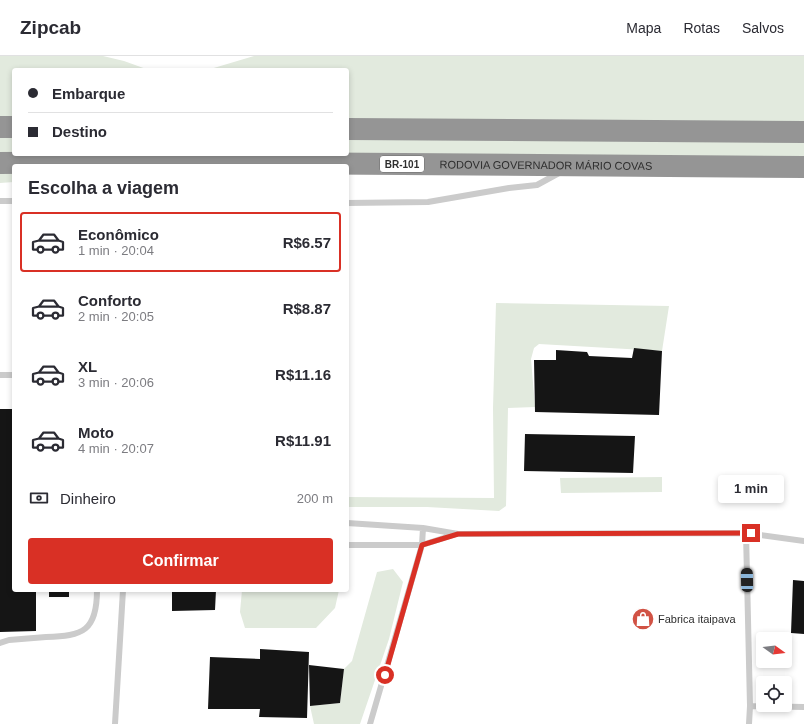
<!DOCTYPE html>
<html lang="pt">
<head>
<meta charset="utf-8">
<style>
	body { margin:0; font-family:Arial,sans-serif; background:#f2f2f3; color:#2b2b33; height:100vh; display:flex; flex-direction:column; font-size:15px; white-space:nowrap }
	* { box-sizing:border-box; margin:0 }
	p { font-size:13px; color:#7c7c81 }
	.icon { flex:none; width:22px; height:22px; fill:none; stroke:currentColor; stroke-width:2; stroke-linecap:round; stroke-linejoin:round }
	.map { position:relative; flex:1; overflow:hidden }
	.drawer { position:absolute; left:12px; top:108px; width:337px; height:428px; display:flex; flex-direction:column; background:#fff; border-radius:4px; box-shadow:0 2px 6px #0003 }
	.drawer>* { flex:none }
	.top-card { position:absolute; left:12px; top:12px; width:337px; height:88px; border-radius:4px; box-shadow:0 2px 6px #0003; display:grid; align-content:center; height:88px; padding:0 16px; background:#fff }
	.needle { width:26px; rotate:105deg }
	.fabs { position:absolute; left:756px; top:576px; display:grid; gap:8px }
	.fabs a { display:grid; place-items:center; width:36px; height:36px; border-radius:4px; background:#fff; box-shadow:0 2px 6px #0003; font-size:20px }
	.end { position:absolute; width:18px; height:18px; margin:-9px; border:5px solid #d93025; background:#fff; box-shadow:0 0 0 2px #fff }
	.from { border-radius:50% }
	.bubble { position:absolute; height:28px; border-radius:4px; background:#fff; box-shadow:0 2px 6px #0003; font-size:13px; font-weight:800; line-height:28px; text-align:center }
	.car { position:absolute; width:12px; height:24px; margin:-12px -6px; border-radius:5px; box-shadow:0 0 3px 1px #0007; background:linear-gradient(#222 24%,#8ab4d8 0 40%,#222 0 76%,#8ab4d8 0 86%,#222 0) }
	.top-card b { display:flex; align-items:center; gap:14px; height:38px; font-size:15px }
	.top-card b+b { border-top:1px solid #e1e1e2 }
	.top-card i { width:10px; height:10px; background:#2b2b33 }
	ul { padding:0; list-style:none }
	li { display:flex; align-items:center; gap:12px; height:60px; margin:0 8px 6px; padding:0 8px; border:2px solid transparent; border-radius:4px }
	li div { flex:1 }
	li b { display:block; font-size:15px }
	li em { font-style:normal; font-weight:800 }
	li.current { border-color:#d93025 }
	li>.icon { width:36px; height:36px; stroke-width:1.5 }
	h2 { padding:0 16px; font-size:18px; line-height:48px }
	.pay { display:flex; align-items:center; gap:10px; height:44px; padding:0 16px; font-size:15px }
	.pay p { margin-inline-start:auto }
	.button { display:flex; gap:8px; margin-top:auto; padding:8px 16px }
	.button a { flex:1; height:46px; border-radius:4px; background:#d93025; color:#fff; font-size:16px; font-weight:800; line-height:46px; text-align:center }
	header { display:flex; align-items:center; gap:24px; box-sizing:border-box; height:56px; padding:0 20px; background:#fff; border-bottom:1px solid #e1e1e2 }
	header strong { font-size:19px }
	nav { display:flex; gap:22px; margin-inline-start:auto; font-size:14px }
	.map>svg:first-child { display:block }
</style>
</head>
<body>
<header>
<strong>Zipcab</strong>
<nav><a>Mapa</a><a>Rotas</a><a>Salvos</a></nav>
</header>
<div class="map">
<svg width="804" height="668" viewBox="0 0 804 668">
	<rect width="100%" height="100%" fill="#fff"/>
	<!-- green -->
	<path fill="#e2eade" d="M0 0H103L124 5 149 14H14V98H347V14H207L254 0H804V111L14 110V126L0 127Z
		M496 247 669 250 662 295 539 288 534 292 531 303 535 351 508 352 506 450 499 455 427 451H347V441L494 442 493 352Z
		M662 421V436L561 437 560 422Z
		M393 513 403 526 389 583 360 668H314L310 650 340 647 344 613 352 605 377 516Z
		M242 534H339L335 552 316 572H245L240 556Z"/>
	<!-- building -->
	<path fill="#151515" d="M634 292 662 295 659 359 535 356 534 304H556V294L587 296 589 300 632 302Z
		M0 353H14V534H36V575L0 576Z
		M525 378 635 380 633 417 524 415Z
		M793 524 804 525V578L791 577Z
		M49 534H69V541H49Z
		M172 534H216L215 554 172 555Z
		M260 593 309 596 307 662 259 661 260 653H208L210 601 260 603Z
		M309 609 344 613 340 647 310 650Z"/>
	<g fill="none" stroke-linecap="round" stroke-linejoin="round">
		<!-- lane -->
		<path stroke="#cbcbcb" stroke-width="6" d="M0 145H14
			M347 147 428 146 509 132 537 129 559 117
			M0 319H14
			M347 467 423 472 458 478 746 477 804 485
			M746 477 750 650 749 668
			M347 489H422L456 478
			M0 587 9 584C21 583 33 582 46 581 83 580 97 575 97 534
			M750 650 804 651
			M115 668 123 534
			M370 668 422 489 423 472"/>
		<!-- highway -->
		<g stroke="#959595" stroke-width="22">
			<path d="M0 71H14"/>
			<path d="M347 73 804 76"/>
			<path id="s1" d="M0 107 121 106 164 108 257 107 804 111"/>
		</g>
	</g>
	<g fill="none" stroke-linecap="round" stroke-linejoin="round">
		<!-- route -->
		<path stroke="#d93025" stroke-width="5" d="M385 619 422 489 458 478 751 477"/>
	</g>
	<!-- icons -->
	<defs>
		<g id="shop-disc" transform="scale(1.15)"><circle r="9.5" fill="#d15244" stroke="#fff"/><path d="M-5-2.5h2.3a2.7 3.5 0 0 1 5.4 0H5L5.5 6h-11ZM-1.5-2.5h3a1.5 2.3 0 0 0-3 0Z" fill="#fff"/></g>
	</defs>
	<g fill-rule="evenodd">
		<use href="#shop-disc" x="643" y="563"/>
	</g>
	<g text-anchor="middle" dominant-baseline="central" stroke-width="4" stroke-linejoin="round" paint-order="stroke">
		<!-- shield labels -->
		<rect fill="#fff" stroke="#6d6d6d" stroke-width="1" x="380" y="100" width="44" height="16" rx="3"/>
		<g font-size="10" font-weight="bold" fill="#2e2e2e">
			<text x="402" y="108">BR-101</text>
		</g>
		<!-- street labels -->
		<g font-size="11" fill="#2e2e2e" stroke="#fff">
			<text stroke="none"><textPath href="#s1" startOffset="546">RODOVIA GOVERNADOR MÁRIO COVAS</textPath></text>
		</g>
		<!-- poi labels -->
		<g font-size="11" fill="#2e2e2e" stroke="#fff" text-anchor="start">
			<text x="658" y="563">Fabrica itaipava</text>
		</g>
	</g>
</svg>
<div class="fabs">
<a><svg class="needle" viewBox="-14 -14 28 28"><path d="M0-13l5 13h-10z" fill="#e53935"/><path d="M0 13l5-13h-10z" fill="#7c7c81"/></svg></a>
<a><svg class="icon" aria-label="locate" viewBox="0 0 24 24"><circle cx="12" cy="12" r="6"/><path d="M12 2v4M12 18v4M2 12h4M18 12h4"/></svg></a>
</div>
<i class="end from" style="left:385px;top:619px"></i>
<i class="end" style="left:751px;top:477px"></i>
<div class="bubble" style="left:718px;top:419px;width:66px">1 min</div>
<i class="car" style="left:747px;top:524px;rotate:359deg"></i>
<div class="top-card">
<b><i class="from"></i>Embarque</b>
<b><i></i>Destino</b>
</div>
<section class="drawer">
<h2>Escolha a viagem</h2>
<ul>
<li class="current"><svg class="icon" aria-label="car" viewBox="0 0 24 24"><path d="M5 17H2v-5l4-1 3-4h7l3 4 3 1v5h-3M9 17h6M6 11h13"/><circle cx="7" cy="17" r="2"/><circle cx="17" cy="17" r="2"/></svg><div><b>Econômico</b><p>1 min · 20:04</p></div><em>R$6.57</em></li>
<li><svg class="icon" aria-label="car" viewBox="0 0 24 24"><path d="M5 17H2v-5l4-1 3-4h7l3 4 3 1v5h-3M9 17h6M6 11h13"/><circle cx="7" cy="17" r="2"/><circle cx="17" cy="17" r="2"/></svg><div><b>Conforto</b><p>2 min · 20:05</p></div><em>R$8.87</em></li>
<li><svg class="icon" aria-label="car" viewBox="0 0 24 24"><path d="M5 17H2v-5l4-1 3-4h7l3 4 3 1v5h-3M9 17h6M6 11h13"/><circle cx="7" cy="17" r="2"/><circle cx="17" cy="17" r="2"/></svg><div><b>XL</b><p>3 min · 20:06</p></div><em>R$11.16</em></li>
<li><svg class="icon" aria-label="car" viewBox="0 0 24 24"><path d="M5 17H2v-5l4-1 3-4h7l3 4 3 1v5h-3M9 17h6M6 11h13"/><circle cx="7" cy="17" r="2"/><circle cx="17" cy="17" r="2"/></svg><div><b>Moto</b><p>4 min · 20:07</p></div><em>R$11.91</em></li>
</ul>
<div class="pay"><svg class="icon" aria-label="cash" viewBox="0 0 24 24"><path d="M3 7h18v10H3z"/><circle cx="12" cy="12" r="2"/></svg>Dinheiro<p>200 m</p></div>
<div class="button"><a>Confirmar</a></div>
</section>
</div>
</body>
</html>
